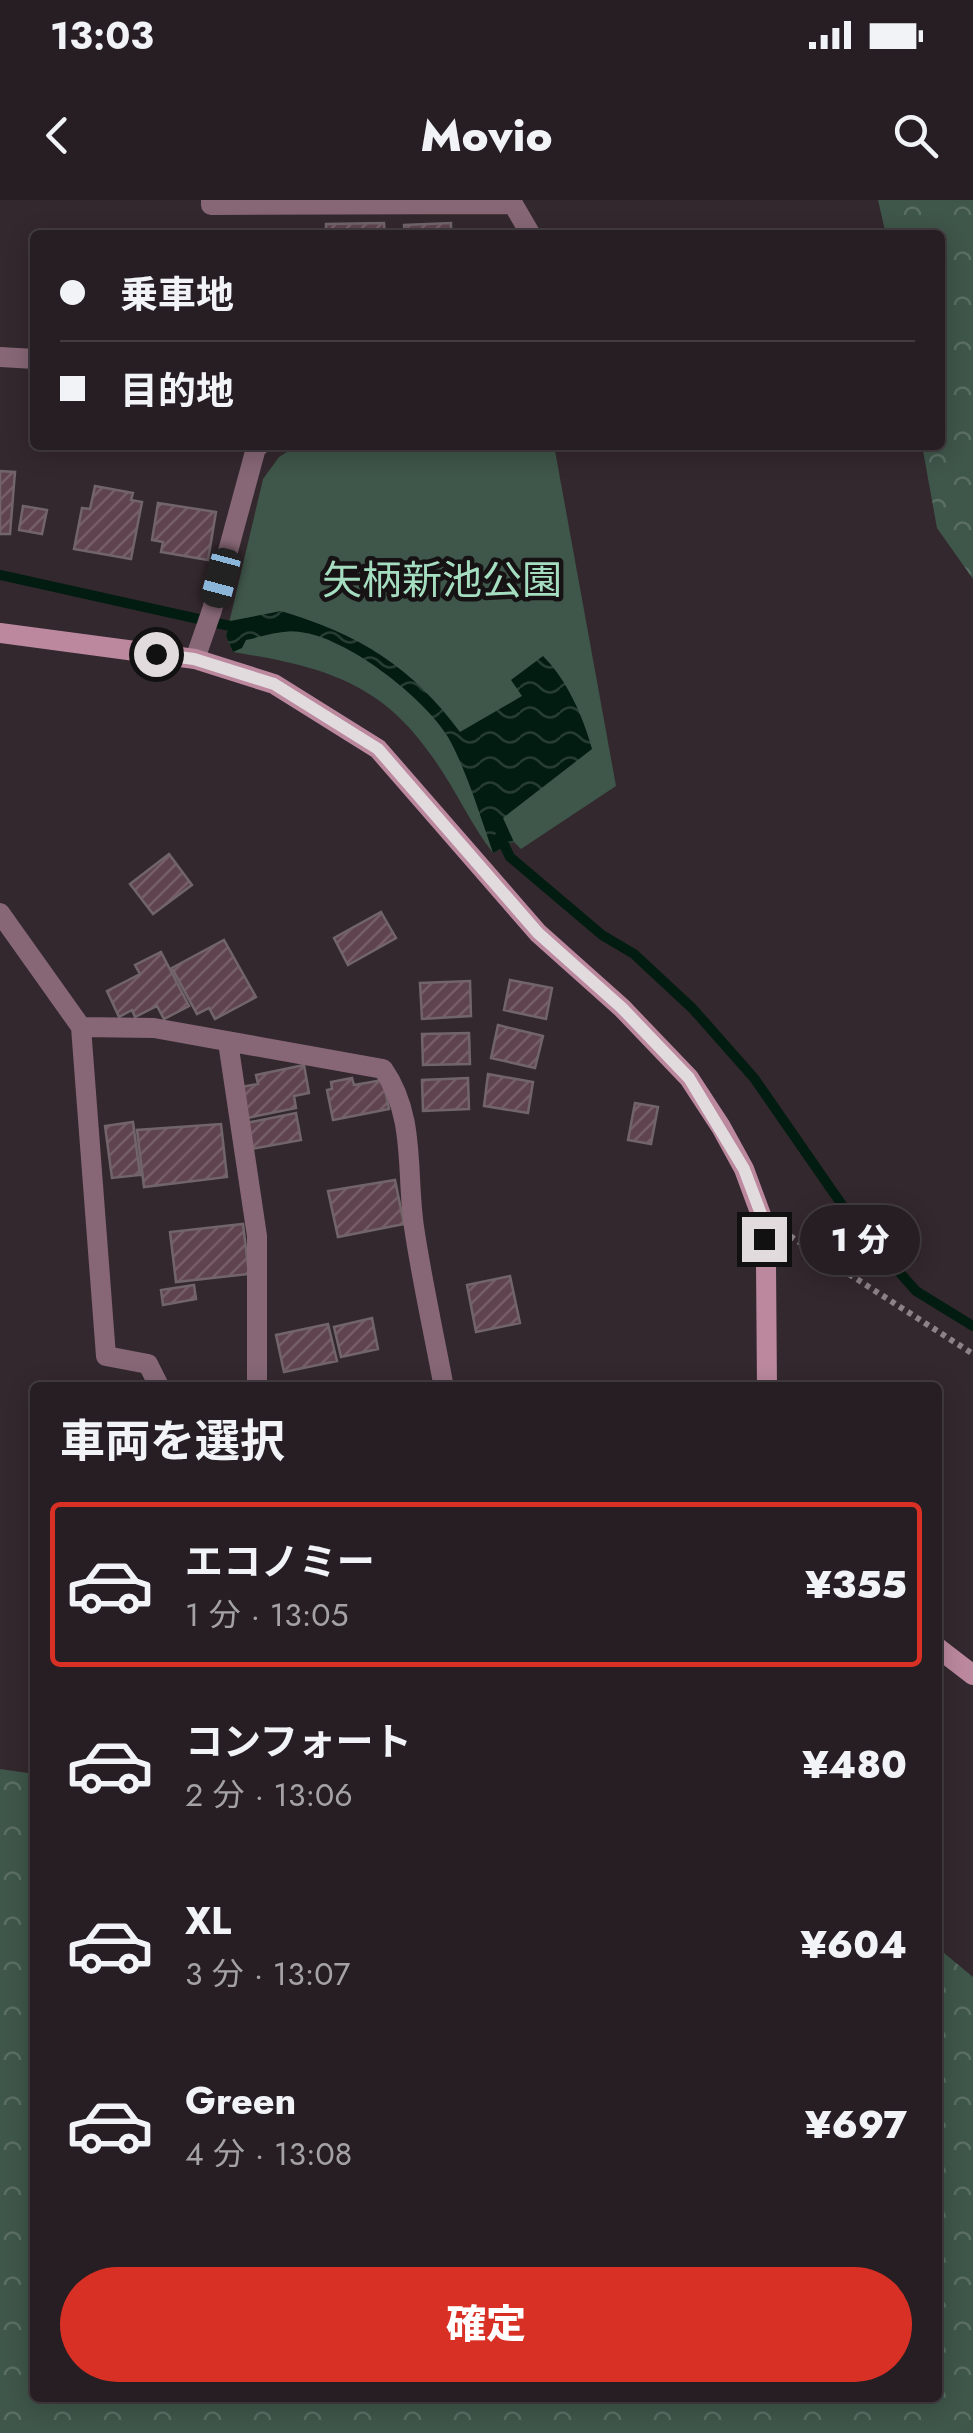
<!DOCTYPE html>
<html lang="ja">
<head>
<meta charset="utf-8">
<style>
	body { margin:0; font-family:Jost,"Noto Sans JP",sans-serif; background:#322b2f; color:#f1f3f6; height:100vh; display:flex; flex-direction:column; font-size:38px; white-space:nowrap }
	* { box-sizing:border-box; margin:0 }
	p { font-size:32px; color:#a4a2a5 }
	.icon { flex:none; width:55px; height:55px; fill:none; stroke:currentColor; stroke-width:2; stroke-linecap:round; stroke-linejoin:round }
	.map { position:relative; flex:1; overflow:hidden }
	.panel { position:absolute; left:30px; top:1182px; width:912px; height:1020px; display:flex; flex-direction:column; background:#261e22; border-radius:10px; box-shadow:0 5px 25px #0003,0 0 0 2px #423c40 }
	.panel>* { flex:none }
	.top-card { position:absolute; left:30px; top:30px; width:915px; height:220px; border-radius:10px; box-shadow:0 5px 25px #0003,0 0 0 2px #423c40; display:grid; align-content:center; height:220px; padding:0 30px; background:#261e22 }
	.end { position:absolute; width:45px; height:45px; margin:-22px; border:12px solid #e2dbde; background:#111; box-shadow:0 0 0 5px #111 }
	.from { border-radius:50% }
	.bubble { position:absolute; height:70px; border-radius:35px; background:#261e22; box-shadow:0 5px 25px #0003,0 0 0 2px #423c40; font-size:32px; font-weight:800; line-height:70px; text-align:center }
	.car { position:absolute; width:30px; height:60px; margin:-30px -15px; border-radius:12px; box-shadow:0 0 8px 2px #0007; background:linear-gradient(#222 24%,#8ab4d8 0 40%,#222 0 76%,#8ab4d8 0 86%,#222 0) }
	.top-card b { display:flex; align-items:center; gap:35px; height:95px; font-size:38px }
	.top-card b+b { border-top:2px solid #423c40 }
	.top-card i { width:25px; height:25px; background:#f1f3f6 }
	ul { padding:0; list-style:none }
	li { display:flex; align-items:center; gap:30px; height:165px; margin:0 20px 15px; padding:0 10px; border:5px solid transparent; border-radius:10px }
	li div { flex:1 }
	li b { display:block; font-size:38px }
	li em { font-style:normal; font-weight:800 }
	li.on { border-color:#d93025 }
	li>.icon { width:90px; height:90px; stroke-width:1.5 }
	h2 { padding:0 30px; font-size:45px; line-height:120px }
	.button { display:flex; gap:20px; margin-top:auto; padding:20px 30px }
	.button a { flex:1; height:115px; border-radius:60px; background:#d93025; color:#fff; font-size:40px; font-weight:800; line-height:115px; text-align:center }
	.status { display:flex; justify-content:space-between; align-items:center; height:70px; padding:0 50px; background:#261e22; direction:ltr }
	.status svg { height:28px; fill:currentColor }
	header { display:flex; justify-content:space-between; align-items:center; height:130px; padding:0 30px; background:#261e22; font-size:45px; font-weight:800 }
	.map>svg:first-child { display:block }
</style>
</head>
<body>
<div class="status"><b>13:03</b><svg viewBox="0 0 49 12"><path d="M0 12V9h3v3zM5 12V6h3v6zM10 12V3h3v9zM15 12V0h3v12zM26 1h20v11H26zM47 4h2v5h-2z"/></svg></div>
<header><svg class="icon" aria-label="back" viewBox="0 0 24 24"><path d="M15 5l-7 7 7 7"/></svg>Movio<svg class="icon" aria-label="search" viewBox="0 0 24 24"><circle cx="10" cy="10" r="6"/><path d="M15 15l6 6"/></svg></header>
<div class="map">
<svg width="973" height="2233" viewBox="0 0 973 2233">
	<defs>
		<pattern id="forest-crowns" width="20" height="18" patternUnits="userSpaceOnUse" patternTransform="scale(2.5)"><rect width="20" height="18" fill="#3f564a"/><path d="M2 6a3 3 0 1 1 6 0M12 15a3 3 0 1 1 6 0" fill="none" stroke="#5a6e64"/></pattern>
		<pattern id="water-waves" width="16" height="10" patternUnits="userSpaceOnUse" patternTransform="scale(2.5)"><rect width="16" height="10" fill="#021c11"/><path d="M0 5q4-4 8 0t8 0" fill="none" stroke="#273c33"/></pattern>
		<pattern id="building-hatch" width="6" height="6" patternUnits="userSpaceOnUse" patternTransform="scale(2.5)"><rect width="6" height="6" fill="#5f444f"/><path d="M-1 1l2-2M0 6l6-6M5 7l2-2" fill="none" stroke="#765e68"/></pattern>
	</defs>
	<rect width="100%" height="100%" fill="#33282d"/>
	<!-- forest -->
	<path fill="url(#forest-crowns)" d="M878 0H973V379L937 328 922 245H940V35H886Z
		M0 1569 35 1574V2198H938V1748L973 1777V2233H0Z"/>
	<!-- green -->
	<path fill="#3f564a" d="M298 245H554L616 586 521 649 514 642 493 653C469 622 454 586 431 555 379 480 318 466 233 452L226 436 263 279 279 257Z"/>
	<!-- water -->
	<path fill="url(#water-waves)" d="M281 411C359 434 412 467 460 532L522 496 511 480 543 456C567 480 583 516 592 549L503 618 514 642 493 653C481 618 466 569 448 537 424 497 346 437 300 432 282 430 264 436 246 440L242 448 233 452 226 436 230 421Z"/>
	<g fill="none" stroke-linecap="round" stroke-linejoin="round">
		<!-- stream -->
		<path stroke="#021c11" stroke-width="10" d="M0 375 239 428
			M500 636 510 657 602 735 634 754 693 809 754 878 849 1015 916 1091 973 1126"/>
	</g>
	<!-- building -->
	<path fill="url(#building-hatch)" stroke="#71656a" stroke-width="2.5" d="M384 23 385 35H326V24Z
		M451 23V35H405L404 25Z
		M0 271 15 272 10 334H0Z
		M95 286 133 293 131 300 142 302 131 359 74 349 82 308 90 309Z
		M158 303 216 312 208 360 161 352 163 342 152 340Z
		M23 306 47 310 42 334 19 330Z
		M169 654 192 685 153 714 130 684Z
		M381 712 396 738 348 765 334 738Z
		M224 740 256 797 215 819 209 808 197 814 172 768Z
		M161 752 189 806 164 819 157 806 135 817 132 810 119 817 107 791 140 774 135 765Z
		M510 780 552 788 546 819 504 810Z
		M470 781 471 816 422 819 420 783Z
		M498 825 543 836 535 868 491 858Z
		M469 833 470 864 423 865 422 834Z
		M304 865 309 893 294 896 296 908 247 918 241 887 258 884 256 875Z
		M488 874 533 882 528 913 484 906Z
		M352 878 354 885 383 880 389 909 333 920 327 890 332 889 331 882Z
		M468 878 469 909 423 911 422 880Z
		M635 903 658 907 651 944 628 940Z
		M296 913 301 940 251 949 246 923Z
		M133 922 140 975 112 978 105 926Z
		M221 924 227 977 144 987 137 930Z
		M395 980 404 1024 338 1037 328 991Z
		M243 1024 249 1074 176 1082 170 1032Z
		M510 1076 520 1123 476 1132 467 1085Z
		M194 1085 196 1099 163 1105 161 1090Z
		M372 1118 378 1149 341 1157 334 1127Z
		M328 1124 337 1161 284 1172 276 1135Z"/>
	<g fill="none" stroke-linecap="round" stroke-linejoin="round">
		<!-- path -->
		<path stroke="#8c8387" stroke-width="6" stroke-dasharray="5 5" stroke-linecap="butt" d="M790 1036 973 1154"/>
		<!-- street -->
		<path stroke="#876775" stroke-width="20" d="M211 0V5L513 4 531 35
			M0 157 35 159
			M195 459 212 410 256 248 260 245
			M0 713 81 827 106 1156 148 1164 160 1188
			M81 827 154 828 383 869C416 916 406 972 414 1027 422 1081 434 1134 444 1188
			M228 842 257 1036V1188"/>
		<!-- secondary -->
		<path stroke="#bb889e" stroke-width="20" d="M0 433 195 459 274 484 378 549 538 733 622 808 689 878 721 927 744 969 761 1015 766 1063 767 1188
			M938 1448 973 1475"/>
	</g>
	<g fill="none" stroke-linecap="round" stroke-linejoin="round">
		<!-- route -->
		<path stroke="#e2dbde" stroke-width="12" d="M156 454 194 459 274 484 378 549 538 733 622 808 689 878 744 969 761 1014 764 1039"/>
	</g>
	<g text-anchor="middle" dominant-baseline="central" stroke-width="9" stroke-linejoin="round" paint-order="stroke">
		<!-- park labels -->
		<g font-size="40" fill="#a5ddc0" stroke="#171315">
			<text x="442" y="380">矢柄新池公園</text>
		</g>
	</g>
</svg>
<i class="end from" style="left:156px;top:454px"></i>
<i class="end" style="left:764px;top:1039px"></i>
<div class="bubble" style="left:800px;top:1005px;width:120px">1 分</div>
<i class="car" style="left:221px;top:378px;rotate:195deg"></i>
<div class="top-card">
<b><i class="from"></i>乗車地</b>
<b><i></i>目的地</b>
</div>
<section class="panel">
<h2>車両を選択</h2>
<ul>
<li class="on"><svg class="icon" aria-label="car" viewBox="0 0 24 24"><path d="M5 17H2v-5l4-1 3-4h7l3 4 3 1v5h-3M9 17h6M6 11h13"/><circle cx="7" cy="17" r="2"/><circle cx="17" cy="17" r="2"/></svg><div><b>エコノミー</b><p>1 分 · 13:05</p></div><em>¥355</em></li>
<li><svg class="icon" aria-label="car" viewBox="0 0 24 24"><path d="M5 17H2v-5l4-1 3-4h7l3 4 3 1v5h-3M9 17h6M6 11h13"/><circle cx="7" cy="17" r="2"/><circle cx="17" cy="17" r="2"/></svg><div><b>コンフォート</b><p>2 分 · 13:06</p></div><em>¥480</em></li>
<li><svg class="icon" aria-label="car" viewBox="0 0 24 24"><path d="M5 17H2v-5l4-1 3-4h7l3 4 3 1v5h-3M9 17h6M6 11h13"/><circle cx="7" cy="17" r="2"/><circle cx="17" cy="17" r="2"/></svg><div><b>XL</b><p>3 分 · 13:07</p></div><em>¥604</em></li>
<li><svg class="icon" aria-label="car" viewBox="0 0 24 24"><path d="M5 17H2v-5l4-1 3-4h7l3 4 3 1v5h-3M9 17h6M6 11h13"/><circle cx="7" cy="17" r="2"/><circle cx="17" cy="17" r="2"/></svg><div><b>Green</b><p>4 分 · 13:08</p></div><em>¥697</em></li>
</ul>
<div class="button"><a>確定</a></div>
</section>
</div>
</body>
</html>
